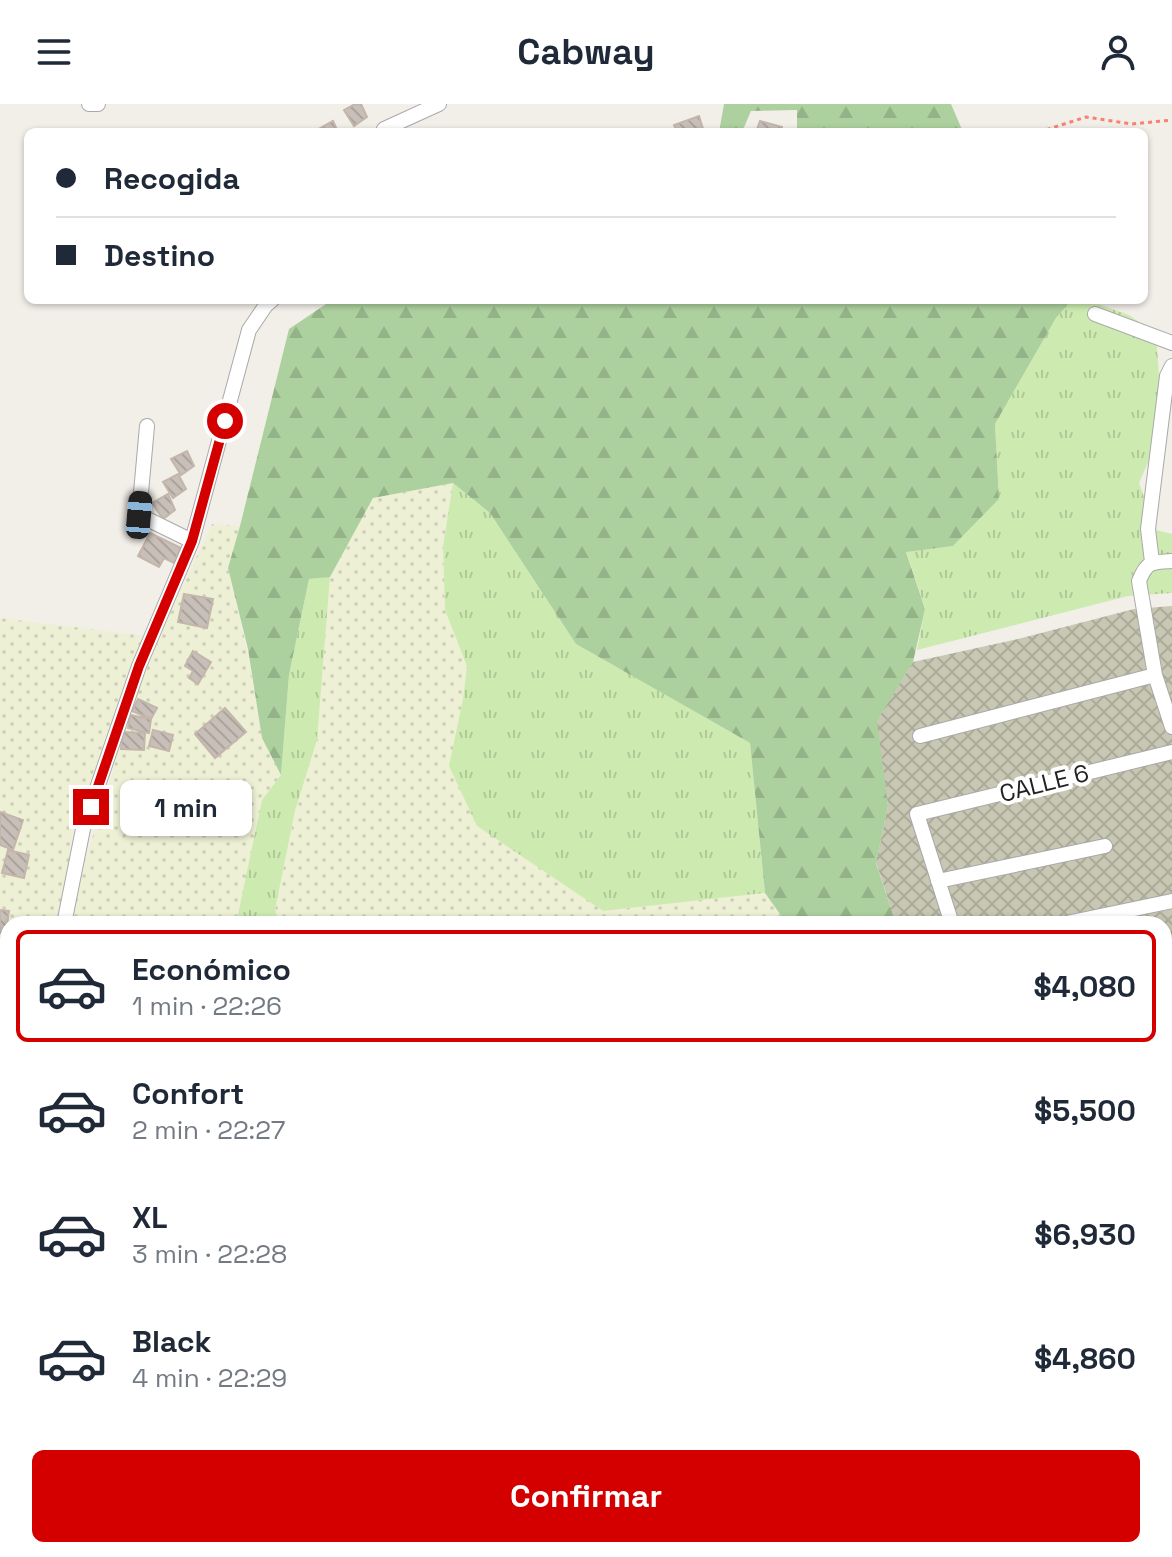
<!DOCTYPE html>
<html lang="es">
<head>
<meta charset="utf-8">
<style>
	body { margin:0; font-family:"Space Grotesk",sans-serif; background:#f6f6f7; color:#1f2937; height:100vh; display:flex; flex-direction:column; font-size:30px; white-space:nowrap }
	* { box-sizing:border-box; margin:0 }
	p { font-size:26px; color:#747a83 }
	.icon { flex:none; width:44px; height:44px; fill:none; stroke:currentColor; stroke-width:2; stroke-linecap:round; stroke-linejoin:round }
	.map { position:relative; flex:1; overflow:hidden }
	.panel { position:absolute; left:0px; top:812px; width:1172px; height:642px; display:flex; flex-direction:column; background:#fff; border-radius:24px 24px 0 0; box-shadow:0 2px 6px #0004 }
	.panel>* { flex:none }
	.guide { position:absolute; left:24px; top:24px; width:1124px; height:176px; border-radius:12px; box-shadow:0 2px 6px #0004; display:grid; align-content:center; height:176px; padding:0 32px; background:#fff }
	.end { position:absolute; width:36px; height:36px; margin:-18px; border:10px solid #d40000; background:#fff; box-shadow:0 0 0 4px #fff }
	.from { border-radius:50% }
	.bubble { position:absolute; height:56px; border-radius:12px; background:#fff; box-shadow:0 2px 6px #0004; font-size:26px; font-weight:700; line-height:56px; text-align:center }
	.car { position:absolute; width:24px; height:48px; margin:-24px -12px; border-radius:10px; box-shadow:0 0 6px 2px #0007; background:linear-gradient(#222 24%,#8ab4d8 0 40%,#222 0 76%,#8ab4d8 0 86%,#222 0) }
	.guide b { display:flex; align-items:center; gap:28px; height:76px; font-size:30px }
	.guide b+b { border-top:2px solid #e0e1e3 }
	.guide i { width:20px; height:20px; background:#1f2937 }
	ul { padding:14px 0 0; list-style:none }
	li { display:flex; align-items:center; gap:24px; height:112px; margin:0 16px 12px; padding:0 16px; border:4px solid transparent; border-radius:12px }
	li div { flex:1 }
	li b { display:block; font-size:30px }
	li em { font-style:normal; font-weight:700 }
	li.on { border-color:#d40000 }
	li>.icon { width:72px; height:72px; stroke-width:1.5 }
	.primary-button { display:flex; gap:16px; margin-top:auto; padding:16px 32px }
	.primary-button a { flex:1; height:92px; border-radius:12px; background:#d40000; color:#fff; font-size:32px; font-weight:700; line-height:92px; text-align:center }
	header { display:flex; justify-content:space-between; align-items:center; height:104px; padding:0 32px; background:#fff; font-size:36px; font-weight:700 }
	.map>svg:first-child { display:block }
</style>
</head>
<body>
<header><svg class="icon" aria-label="menu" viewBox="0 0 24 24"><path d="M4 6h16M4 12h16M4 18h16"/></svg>Cabway<svg class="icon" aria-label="person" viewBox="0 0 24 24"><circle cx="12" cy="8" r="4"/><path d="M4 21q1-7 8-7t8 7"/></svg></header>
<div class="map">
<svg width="1172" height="1453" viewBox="0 0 1172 1453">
	<defs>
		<pattern id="construction-cross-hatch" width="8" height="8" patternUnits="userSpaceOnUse" patternTransform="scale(2)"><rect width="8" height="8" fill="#c7c7b4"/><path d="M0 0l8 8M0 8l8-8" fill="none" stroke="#abab9a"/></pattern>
		<pattern id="farmland-dots" width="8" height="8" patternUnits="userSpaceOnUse" patternTransform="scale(2)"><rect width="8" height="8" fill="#eef0d5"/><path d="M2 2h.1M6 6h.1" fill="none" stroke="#ccceb7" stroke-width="1.8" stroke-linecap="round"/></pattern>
		<pattern id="grass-tufts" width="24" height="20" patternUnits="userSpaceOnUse" patternTransform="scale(2)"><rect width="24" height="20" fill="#cdebb0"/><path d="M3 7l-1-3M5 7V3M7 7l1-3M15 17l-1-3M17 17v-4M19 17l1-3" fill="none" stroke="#b0c997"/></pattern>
		<pattern id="forest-firs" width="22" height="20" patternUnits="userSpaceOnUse" patternTransform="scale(2)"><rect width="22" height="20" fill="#add19e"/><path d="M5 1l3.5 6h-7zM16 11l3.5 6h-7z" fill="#95b388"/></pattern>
		<pattern id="building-back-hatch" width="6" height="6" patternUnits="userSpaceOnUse" patternTransform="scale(2)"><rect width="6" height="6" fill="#c7bfb8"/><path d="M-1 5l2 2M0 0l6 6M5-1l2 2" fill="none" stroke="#aba49e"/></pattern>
	</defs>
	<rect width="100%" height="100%" fill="#f2efe9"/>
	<!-- construction -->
	<path fill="url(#construction-cross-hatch)" d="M1172 502V791L1035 820H896L876 758 888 702 876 617 913 558 1018 535 1134 505Z
		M1172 805V986L1164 985V820H1098Z"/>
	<!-- farmland -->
	<path fill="url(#farmland-dots)" d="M453 379 443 442 445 506 467 562 463 595 602 807 765 789 787 820H280L275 806 295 707 317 636 330 473 373 394Z
		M212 420 240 422 228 464 247 545 262 634 281 671 262 697 236 820H71L86 754 114 663 124 619 172 505Z
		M0 514 147 532 111 620 73 724 66 778 57 820H8V955L0 961Z
		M585 1446H879L880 1453H583Z"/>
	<!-- grass -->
	<path fill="url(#grass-tufts)" d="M1072 196H1088L1129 211 1156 230 1159 271 1157 338 1139 379 1156 426 1172 430V489L1128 492 917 546 925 504 906 447 953 442 999 395 995 320 1056 214Z
		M453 379 490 409 576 540 750 639 765 789 603 807 477 722 449 662 463 595 467 562 445 506 443 442Z
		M330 473 317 636 295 707 275 806 280 820H236L262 696 281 671 289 571 309 475Z
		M0 989 8 995V1446H307L306 1453H0Z"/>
	<!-- forest -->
	<path fill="url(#forest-firs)" d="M724 0H951L963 28H797V6L751 7 742 28H719Z
		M332 196H1072L1056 214 995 320 999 395 953 442 906 448 925 505 913 558 877 617 888 702 876 759 896 820H787L765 789 750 639 576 540 490 409 453 379 373 394 330 473 309 475 289 571 281 671 262 634 248 545 228 464 240 422 289 225Z
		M307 1446H556L555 1453H306Z
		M879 1446H1162L1166 1453H880Z"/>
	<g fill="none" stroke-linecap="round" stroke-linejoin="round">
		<!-- stream -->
		<path stroke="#aad3df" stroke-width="4" d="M1141 1446 1145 1453"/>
	</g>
	<!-- building -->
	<path fill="url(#building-back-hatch)" stroke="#c4b6ab" stroke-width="2" d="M355 0H361L367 13 354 22 344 6Z
		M699 12 704 28H677L674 21Z
		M333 17 338 28H318L317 26Z
		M760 17 782 23V28H756Z
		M187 347 194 362 181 371 171 355Z
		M178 370 186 385 173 394 163 378Z
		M168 390 175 406 163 415 152 399Z
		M150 429 181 444 174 459 164 454 159 463 138 452Z
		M184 490 213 495 207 524 178 518Z
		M193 547 211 558 198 580 189 574 193 567 185 562Z
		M138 595 157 604 151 615 132 607Z
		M225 604 246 628 215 654 195 630Z
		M130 611 151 615 149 629 128 624Z
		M153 626 173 631 169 647 149 642Z
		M122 628 145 629 144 646 121 645Z
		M0 708 23 716 13 746 0 741Z
		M8 746 29 751 24 774 2 769Z
		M0 806 9 807 6 829H0Z
		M0 997 8 999 4 1017 0 1016Z"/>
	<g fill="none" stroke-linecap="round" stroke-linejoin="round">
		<!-- minor casing -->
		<g stroke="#a9a9a9" stroke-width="16">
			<path id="minor" d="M89 0H98
				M383 28 384 25 439 0
				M1095 210 1172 239
				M147 322 139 411 192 437
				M1172 457C1152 458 1147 457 1139 477L1155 571 1172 623
				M1152 458 1148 425 1167 272 1172 262
				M920 632 1155 571
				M938 777 1105 742
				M64 820 83 725 139 562 192 437 249 226 266 201 272 196
				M952 820 917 710 1172 648
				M1062 820 1172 797
				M0 970 8 963
				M1164 991 1172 990
				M1164 1372 1167 1380"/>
		</g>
		<!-- path -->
		<path stroke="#fa8072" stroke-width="3" stroke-dasharray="4 4" stroke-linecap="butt" d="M1039 28 1086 13 1132 20 1172 16
			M549 1453 550 1446"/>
		<!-- minor -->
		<use href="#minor" stroke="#fff" stroke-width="14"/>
	</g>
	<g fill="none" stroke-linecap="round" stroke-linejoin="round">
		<!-- route -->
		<path stroke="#d40000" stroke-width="10" d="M91 703 139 562 192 437 225 317"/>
	</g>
	<g text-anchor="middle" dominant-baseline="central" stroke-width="8" stroke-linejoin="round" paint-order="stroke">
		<!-- street labels -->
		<g font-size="24" fill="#222" stroke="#fff">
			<text transform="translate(1044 679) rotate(-14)">CALLE 6</text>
		</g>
	</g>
</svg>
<i class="end from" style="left:225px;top:317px"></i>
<i class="end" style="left:91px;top:703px"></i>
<div class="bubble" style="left:120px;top:676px;width:132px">1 min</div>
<i class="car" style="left:139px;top:411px;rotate:5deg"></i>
<div class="guide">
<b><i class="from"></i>Recogida</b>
<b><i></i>Destino</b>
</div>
<section class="panel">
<ul>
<li class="on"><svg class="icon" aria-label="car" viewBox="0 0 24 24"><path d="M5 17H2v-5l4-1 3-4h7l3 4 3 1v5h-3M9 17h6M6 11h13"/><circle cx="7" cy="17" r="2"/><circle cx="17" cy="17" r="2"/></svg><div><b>Económico</b><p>1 min · 22:26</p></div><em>$4,080</em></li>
<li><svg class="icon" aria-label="car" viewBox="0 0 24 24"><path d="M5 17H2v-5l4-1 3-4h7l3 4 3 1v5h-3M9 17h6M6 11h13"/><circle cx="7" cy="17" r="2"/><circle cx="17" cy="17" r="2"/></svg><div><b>Confort</b><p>2 min · 22:27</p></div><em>$5,500</em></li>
<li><svg class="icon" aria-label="car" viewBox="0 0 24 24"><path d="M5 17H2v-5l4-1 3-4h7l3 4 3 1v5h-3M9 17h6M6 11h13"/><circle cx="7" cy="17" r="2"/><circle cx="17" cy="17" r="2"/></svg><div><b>XL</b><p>3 min · 22:28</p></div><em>$6,930</em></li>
<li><svg class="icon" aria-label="car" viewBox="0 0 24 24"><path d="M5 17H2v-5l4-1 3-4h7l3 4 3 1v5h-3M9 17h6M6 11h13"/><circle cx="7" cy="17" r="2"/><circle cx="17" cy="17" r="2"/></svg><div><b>Black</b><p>4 min · 22:29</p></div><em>$4,860</em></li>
</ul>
<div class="primary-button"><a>Confirmar</a></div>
</section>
</div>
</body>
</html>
